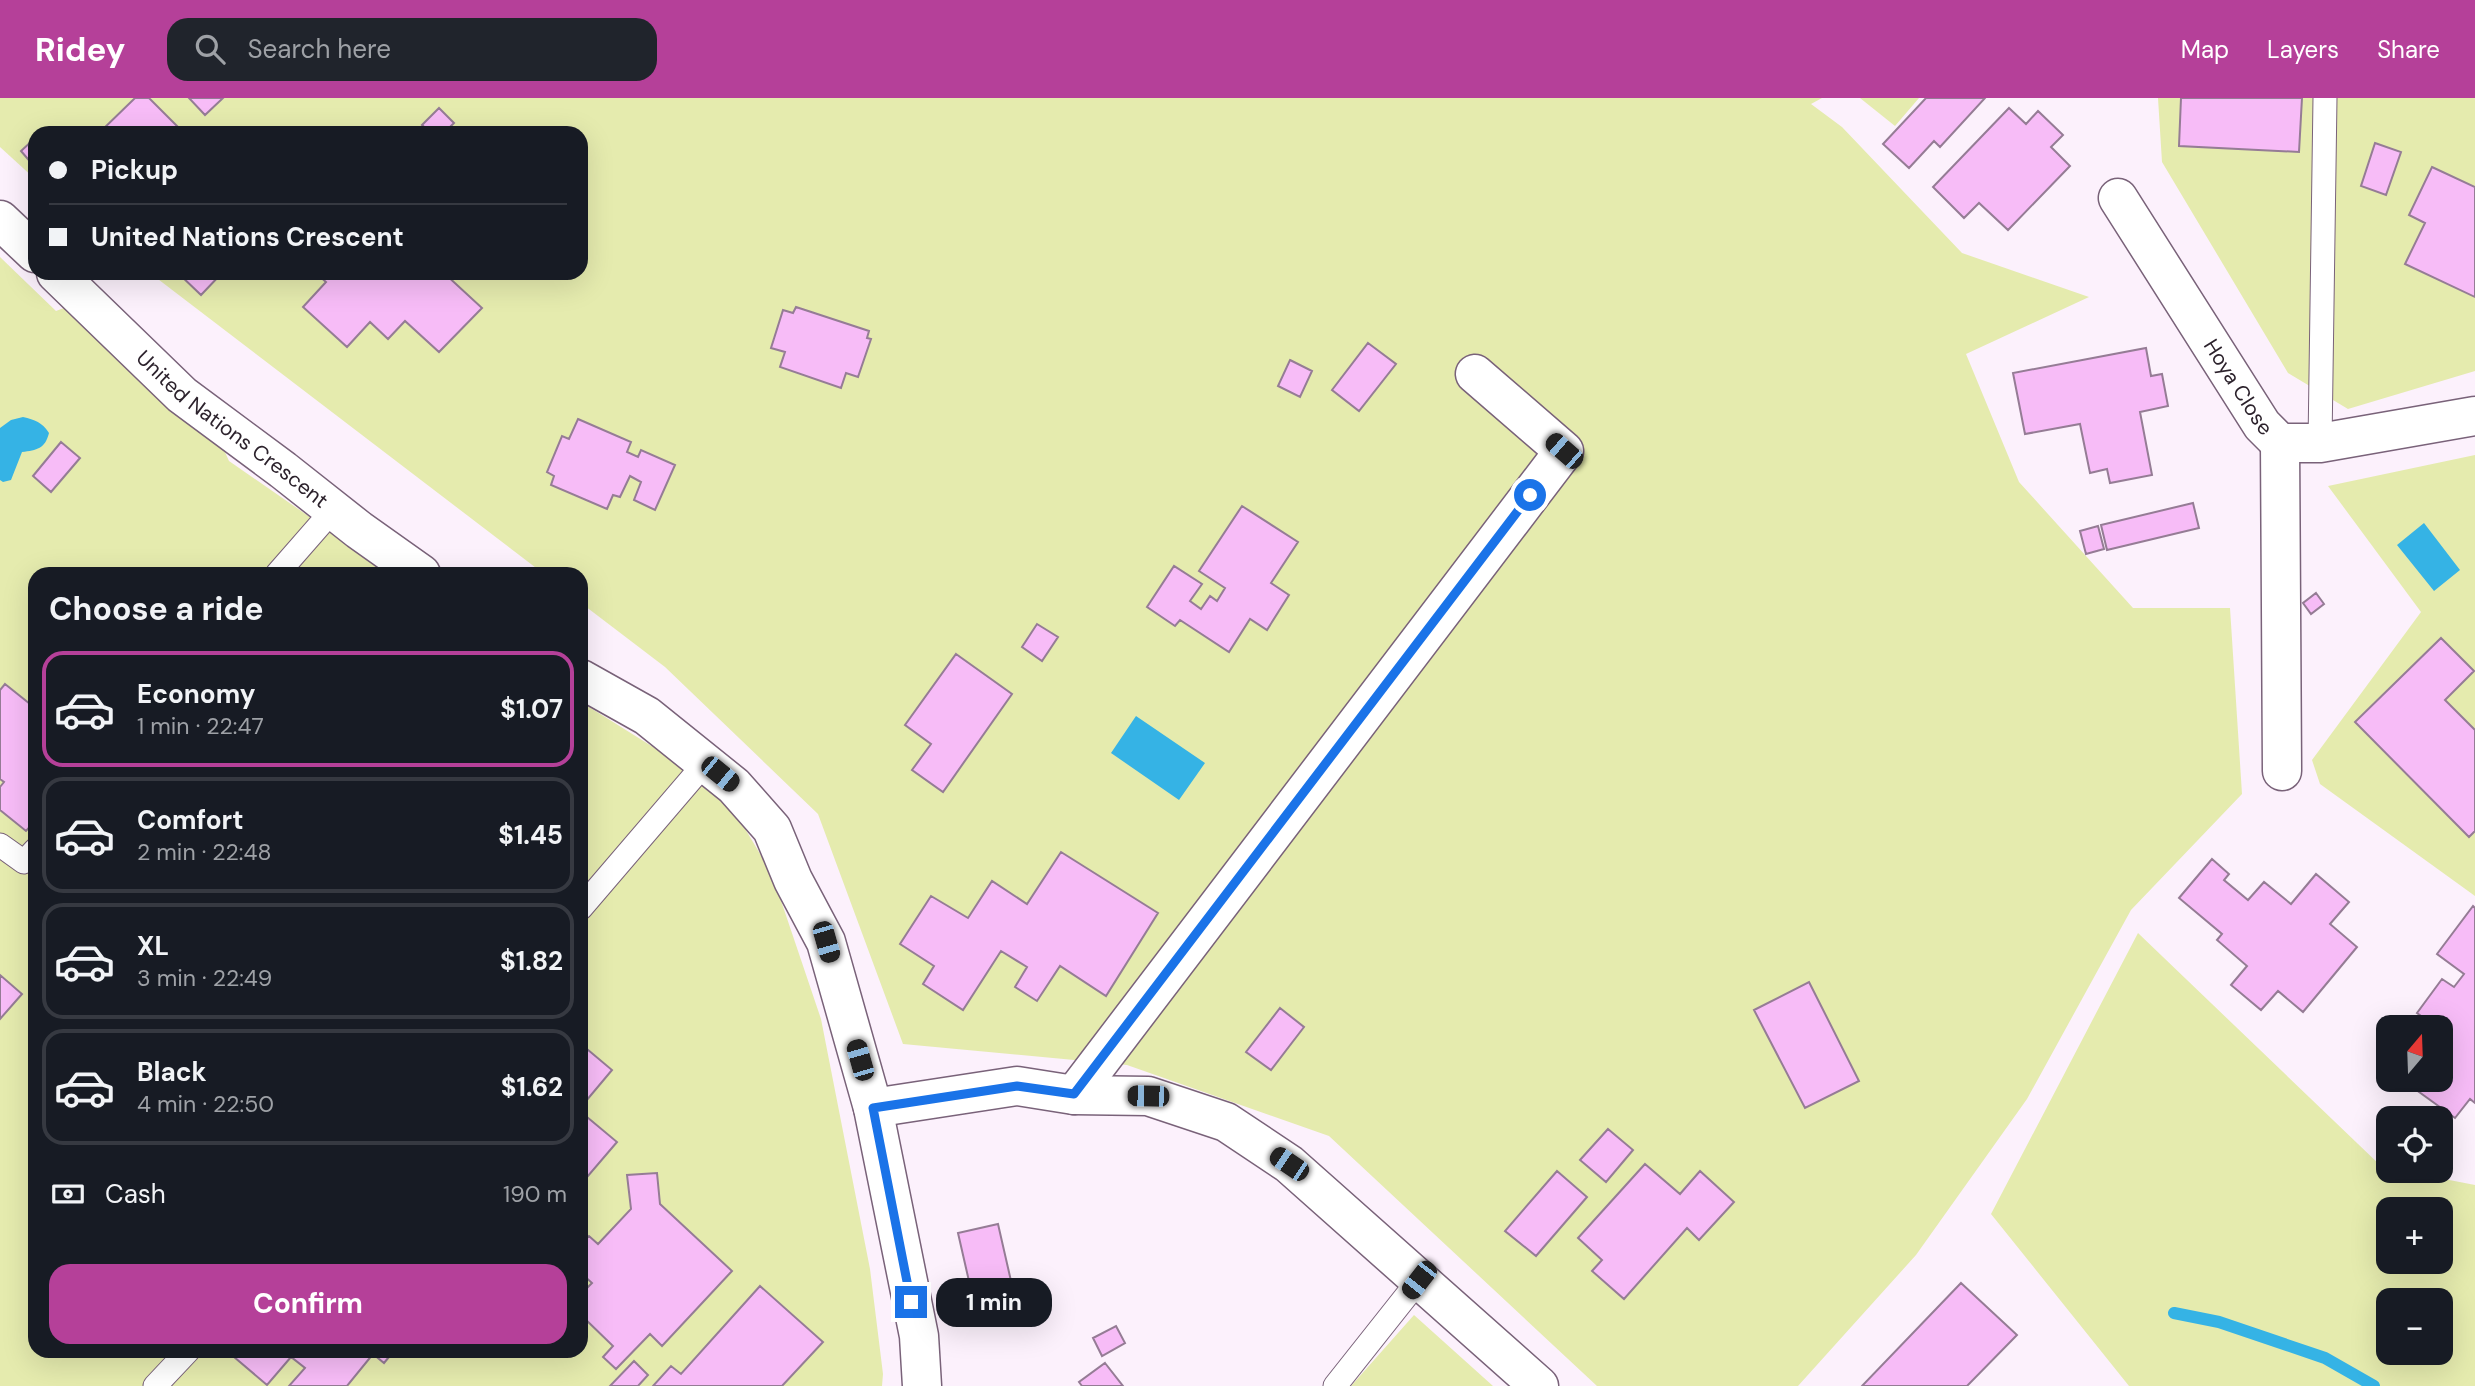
<!DOCTYPE html>
<html lang="en">
<head>
<meta charset="utf-8">
<style>
	body { margin:0; font-family:"DM Sans",sans-serif; background:#20242c; color:#f1f3f6; height:100vh; display:flex; flex-direction:column; font-size:26px; white-space:nowrap }
	* { box-sizing:border-box; margin:0 }
	p { font-size:23px; color:#9ea1a6 }
	.icon { flex:none; width:38px; height:38px; fill:none; stroke:currentColor; stroke-width:2; stroke-linecap:round; stroke-linejoin:round }
	.map { position:relative; flex:1; overflow:hidden }
	.details { position:absolute; left:28px; top:469px; width:560px; height:791px; display:flex; flex-direction:column; background:#171b24; border-radius:21px; box-shadow:0 7px 28px #0002 }
	.details>* { flex:none }
	.top-card { position:absolute; left:28px; top:28px; width:560px; height:154px; border-radius:21px; box-shadow:0 7px 28px #0002; display:grid; align-content:center; height:154px; padding:0 21px; background:#171b24 }
	.needle { width:46px; rotate:19deg }
	.controls { position:absolute; left:2376px; top:917px; display:grid; gap:14px }
	.controls a { display:grid; place-items:center; width:77px; height:77px; border-radius:14px; background:#171b24; box-shadow:0 7px 28px #0002; font-size:35px }
	.end { position:absolute; width:32px; height:32px; margin:-16px; border:9px solid #1a73e8; background:#fff; box-shadow:0 0 0 4px #fff }
	.from { border-radius:50% }
	.bubble { position:absolute; height:49px; border-radius:21px; background:#171b24; box-shadow:0 7px 28px #0002; font-size:23px; font-weight:700; line-height:49px; text-align:center }
	.car { position:absolute; width:21px; height:42px; margin:-21px -10px; border-radius:9px; box-shadow:0 0 5px 2px #0007; background:linear-gradient(#222 24%,#8ab4d8 0 40%,#222 0 76%,#8ab4d8 0 86%,#222 0) }
	.top-card b { display:flex; align-items:center; gap:24px; height:66px; font-size:26px }
	.top-card b+b { border-top:2px solid #363941 }
	.top-card i { width:18px; height:18px; background:#f1f3f6 }
	ul { padding:0; list-style:none }
	li { display:flex; align-items:center; gap:21px; height:116px; margin:0 14px 10px; padding:0 7px; border:4px solid #363941; border-radius:21px }
	li div { flex:1 }
	li b { display:block; font-size:26px }
	li em { font-style:normal; font-weight:700 }
	li.current { border-color:#b54099 }
	li>.icon { width:63px; height:63px; stroke-width:1.5 }
	h2 { padding:0 21px; font-size:32px; line-height:84px }
	.pay { display:flex; align-items:center; gap:18px; height:77px; padding:0 21px; font-size:26px }
	.pay p { margin-inline-start:auto }
	.primary-button { display:flex; gap:14px; margin-top:auto; padding:14px 21px }
	.primary-button a { flex:1; height:80px; border-radius:21px; background:#b54099; color:#fff; font-size:28px; font-weight:700; line-height:80px; text-align:center }
	header { display:flex; align-items:center; gap:42px; box-sizing:border-box; height:98px; padding:0 35px; background:#b54099; color:#fff }
	header strong { font-size:33px }
	nav { display:flex; gap:38px; margin-inline-start:auto; font-size:24px }
	.search { width:490px; height:63px; background:#20242c; display:flex; align-items:center; gap:18px; box-sizing:border-box; padding:0 24px; border-radius:21px; color:#9ea1a6; font-size:26px }
	.map>svg:first-child { display:block }
</style>
</head>
<body>
<header>
<strong>Ridey</strong>
<div class="search"><svg class="icon" aria-label="search" viewBox="0 0 24 24"><circle cx="10" cy="10" r="6"/><path d="M15 15l6 6"/></svg>Search here</div>
<nav><a>Map</a><a>Layers</a><a>Share</a></nav>
</header>
<div class="map">
<svg width="2475" height="1288" viewBox="0 0 2475 1288">
	<rect width="100%" height="100%" fill="#fcf1fc"/>
	<!-- green -->
	<path fill="#e5ebae" fill-rule="evenodd" d="M0 0H1822L1811 6 1842 29 1962 155 2089 199 1966 256 2019 384 2133 510H2230L2242 696 2131 812 2027 1001 1916 1157 1798 1288H1597L1329 1038 1127 967 903 946 818 716 665 569 581 505V476H544L150 175H581V35H35V81L0 49Z
		M1860 0H1919L1895 28Z
		M2158 0H2475V273L2348 311 2288 275 2162 64Z
		M0 159 56 213 69 208 219 341 229 363 392 476H35V1253H581V604L722 692 772 776 821 921 870 1171 883 1276 882 1288H0Z
		M2475 357V798L2320 686 2312 662 2421 514 2328 388Z
		M2138 835 2381 1068 2389 1070V1073H2403L2475 1087V1288H2129L1991 1116ZM2389 1111H2441V1164H2389ZM2389 1202H2441V1255H2389Z
		M1414 1217 1493 1288H1351Z"/>
	<!-- water -->
	<path fill="#35b3e5" d="M23 319C35 322 42 324 49 335 45 351 37 352 22 354L11 382 3 384 0 382V330L11 322Z
		M2424 425 2460 472 2434 493 2397 447Z
		M1136 618 1205 665 1179 702 1111 655Z"/>
	<g fill="none" stroke-linecap="round" stroke-linejoin="round">
		<!-- stream -->
		<path stroke="#35b3e5" stroke-width="12" d="M2174 1215 2219 1224 2325 1260 2374 1288"/>
	</g>
	<!-- building -->
	<path fill="#f7bcf7" stroke="#957c95" stroke-width="2" d="M135 0H149L184 35H99Z
		M189 0H223L205 17Z
		M1926 0H1985L1940 49 1934 43 1909 70 1883 46Z
		M2181 0H2302L2299 54 2179 48Z
		M439 10 454 25 444 35H431L422 27Z
		M2009 10 2026 26 2038 13 2063 37 2051 49 2070 68 2008 132 1979 105 1964 120 1933 89Z
		M34 41 35 65 33 67 21 53Z
		M2375 45 2401 54 2386 97 2361 88Z
		M2432 69 2475 89V199L2405 166 2425 125 2409 117Z
		M178 175H222L201 197Z
		M316 175H444L482 210 439 254 405 223 388 241 370 224 347 249 303 209 326 184Z
		M796 209 869 233 867 240 871 241 858 279 846 275 841 290 780 269 785 254 771 250 783 212 793 215Z
		M1368 245 1396 266 1359 313 1332 292Z
		M2146 250 2151 278 2162 276 2168 308 2140 314 2152 377 2110 385 2107 371 2090 375 2080 326 2025 336 2013 275Z
		M1290 262 1312 273 1300 299 1278 288Z
		M578 321 631 344 627 354 638 359 641 352 675 367 655 412 634 402 641 384 630 378 620 399 613 397 607 411 551 387 554 378 547 374 562 338 569 341Z
		M61 344 80 360 51 394 33 378Z
		M2193 405 2199 430 2107 452 2101 427Z
		M1242 408 1298 444 1271 485 1289 497 1267 532 1250 521 1229 554 1180 522 1175 528 1147 509 1174 468 1202 486 1190 503 1201 511 1210 498 1217 503 1225 490 1199 473Z
		M2098 428 2104 451 2086 456 2080 433Z
		M2316 495 2324 506 2311 516 2303 505Z
		M1037 526 1058 539 1042 563 1022 549Z
		M2441 540 2474 573 2445 602 2475 632V733L2469 739 2355 624Z
		M956 556 1012 596 943 694 912 672 931 646 905 627Z
		M5 586 35 610V723L26 733 0 712V689L4 684 0 681V592Z
		M1061 754 1158 815 1106 898 1060 868 1037 903 1015 889 1027 869 1001 853 963 912 923 886 934 868 900 846 931 798 968 820 992 783 1027 806Z
		M2212 761 2229 776 2224 782 2248 802 2264 784 2291 806 2316 776 2349 804 2330 826 2357 849 2303 914 2278 893 2261 912 2231 887 2247 868 2217 842 2222 836 2179 800Z
		M2473 808 2475 810V1005L2470 1001 2455 1020 2415 991 2422 982H2441V929H2423L2428 923 2417 915 2442 881 2454 889 2464 876 2437 856Z
		M0 877 22 896 0 921Z
		M1809 884 1859 983 1805 1010 1754 912Z
		M1280 910 1304 929 1271 972 1246 954Z
		M581 946 612 972 581 1009Z
		M581 1014 617 1044 582 1085 581 1083Z
		M1608 1031 1633 1052 1606 1084 1580 1062Z
		M1645 1066 1680 1096 1700 1073 1734 1104 1699 1142 1687 1130 1624 1201 1592 1173 1602 1162 1578 1140Z
		M1557 1073 1587 1099 1536 1158 1505 1133Z
		M657 1075 660 1106 732 1173 662 1248 650 1236 616 1271 603 1259 613 1248 581 1217V1196L592 1185 581 1175 583 1167 581 1165V1146L589 1138 598 1146 631 1111 627 1077Z
		M998 1126 1019 1218 979 1227 958 1135Z
		M1961 1185 2017 1237 1967 1288H1862Z
		M760 1188 823 1244 782 1288H653L671 1268 681 1276Z
		M1116 1228 1125 1245 1102 1258 1093 1240Z
		M227 1253H394L384 1265 373 1256 347 1288H289L305 1270 291 1259 267 1287Z
		M634 1263 648 1277 638 1288H610Z
		M1105 1265 1123 1288H1082L1079 1284Z"/>
	<g fill="none" stroke-linecap="round" stroke-linejoin="round">
		<!-- lane casing -->
		<g stroke="#796279" stroke-width="25">
			<path id="lane" d="M2320 345 2325 0
				M277 476 333 412
				M0 747 24 764 35 752
				M581 810 706 664
				M155 1288 188 1253
				M1335 1288 1419 1182"/>
		</g>
		<!-- street casing -->
		<g stroke="#796279" stroke-width="41">
			<g id="street">
				<path id="s1" d="M2118 100 2262 327 2280 345H2320L2475 318"/>
				<path d="M0 122 35 155"/>
				<path id="s2" d="M56 175 182 297 283 372 359 432 421 476"/>
				<path d="M2280 345 2282 673"/>
				<path d="M581 581 647 618 734 688 772 731 793 782 826 844 873 1010 919 1238 922 1288"/>
				<path d="M1074 997 1564 353 1475 276"/>
				<path d="M873 1010 1017 988 1074 997 1148 998 1226 1024 1289 1066 1539 1288"/>
			</g>
		</g>
		<!-- lane -->
		<use href="#lane" stroke="#fff" stroke-width="23"/>
		<!-- street -->
		<use href="#street" stroke="#fff" stroke-width="38"/>
	</g>
	<g fill="none" stroke-linecap="round" stroke-linejoin="round">
		<!-- route -->
		<path stroke="#1a73e8" stroke-width="9" d="M911 1204 873 1010 1017 988 1074 996 1530 397"/>
	</g>
	<g text-anchor="middle" dominant-baseline="central" stroke-width="6" stroke-linejoin="round" paint-order="stroke">
		<!-- street labels -->
		<g font-size="21" fill="#2c222c" stroke="#fcf1fc">
			<text stroke="none"><textPath href="#s1" startOffset="224">Hoya Close</textPath></text>
			<text stroke="none"><textPath href="#s2" startOffset="236">United Nations Crescent</textPath></text>
		</g>
	</g>
</svg>
<div class="controls">
<a><svg class="needle" viewBox="-14 -14 28 28"><path d="M0-13l5 13h-10z" fill="#e53935"/><path d="M0 13l5-13h-10z" fill="#9ea1a6"/></svg></a>
<a><svg class="icon" aria-label="locate" viewBox="0 0 24 24"><circle cx="12" cy="12" r="6"/><path d="M12 2v4M12 18v4M2 12h4M18 12h4"/></svg></a>
<a>+</a>
<a>−</a>
</div>
<i class="end from" style="left:1530px;top:397px"></i>
<i class="end" style="left:911px;top:1204px"></i>
<div class="bubble" style="left:936px;top:1180px;width:116px">1 min</div>
<i class="car" style="left:1564px;top:353px;rotate:311deg"></i>
<i class="car" style="left:720px;top:676px;rotate:129deg"></i>
<i class="car" style="left:826px;top:844px;rotate:164deg"></i>
<i class="car" style="left:860px;top:962px;rotate:344deg"></i>
<i class="car" style="left:1148px;top:998px;rotate:271deg"></i>
<i class="car" style="left:1289px;top:1066px;rotate:304deg"></i>
<i class="car" style="left:1419px;top:1182px;rotate:218deg"></i>
<div class="top-card">
<b><i class="from"></i>Pickup</b>
<b><i></i>United Nations Crescent</b>
</div>
<section class="details">
<h2>Choose a ride</h2>
<ul>
<li class="current"><svg class="icon" aria-label="car" viewBox="0 0 24 24"><path d="M5 17H2v-5l4-1 3-4h7l3 4 3 1v5h-3M9 17h6M6 11h13"/><circle cx="7" cy="17" r="2"/><circle cx="17" cy="17" r="2"/></svg><div><b>Economy</b><p>1 min · 22:47</p></div><em>$1.07</em></li>
<li><svg class="icon" aria-label="car" viewBox="0 0 24 24"><path d="M5 17H2v-5l4-1 3-4h7l3 4 3 1v5h-3M9 17h6M6 11h13"/><circle cx="7" cy="17" r="2"/><circle cx="17" cy="17" r="2"/></svg><div><b>Comfort</b><p>2 min · 22:48</p></div><em>$1.45</em></li>
<li><svg class="icon" aria-label="car" viewBox="0 0 24 24"><path d="M5 17H2v-5l4-1 3-4h7l3 4 3 1v5h-3M9 17h6M6 11h13"/><circle cx="7" cy="17" r="2"/><circle cx="17" cy="17" r="2"/></svg><div><b>XL</b><p>3 min · 22:49</p></div><em>$1.82</em></li>
<li><svg class="icon" aria-label="car" viewBox="0 0 24 24"><path d="M5 17H2v-5l4-1 3-4h7l3 4 3 1v5h-3M9 17h6M6 11h13"/><circle cx="7" cy="17" r="2"/><circle cx="17" cy="17" r="2"/></svg><div><b>Black</b><p>4 min · 22:50</p></div><em>$1.62</em></li>
</ul>
<div class="pay"><svg class="icon" aria-label="cash" viewBox="0 0 24 24"><path d="M3 7h18v10H3z"/><circle cx="12" cy="12" r="2"/></svg>Cash<p>190 m</p></div>
<div class="primary-button"><a>Confirm</a></div>
</section>
</div>
</body>
</html>
